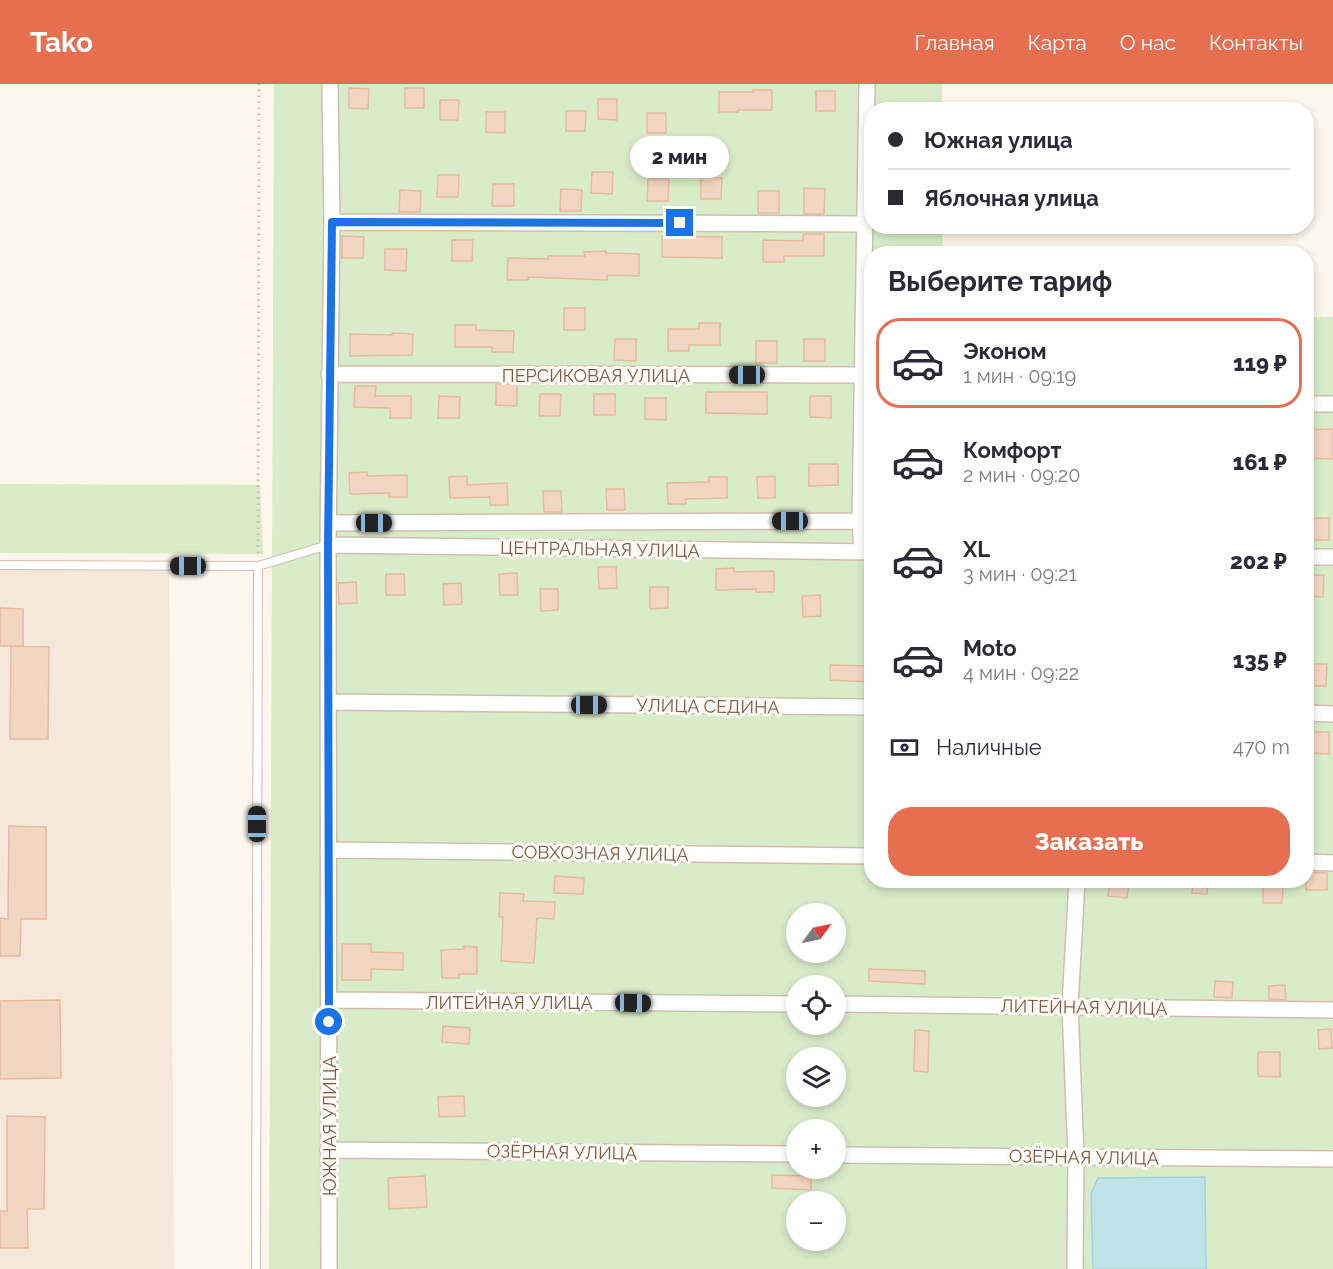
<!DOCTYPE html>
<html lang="ru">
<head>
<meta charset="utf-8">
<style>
	body { margin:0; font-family:Raleway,sans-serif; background:#f2f2f3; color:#2b2b33; height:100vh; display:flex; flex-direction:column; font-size:22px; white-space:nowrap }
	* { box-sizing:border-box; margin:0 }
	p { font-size:20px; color:#7c7c81 }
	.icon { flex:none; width:33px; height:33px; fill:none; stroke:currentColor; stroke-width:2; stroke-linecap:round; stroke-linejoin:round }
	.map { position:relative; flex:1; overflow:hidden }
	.side { position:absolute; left:864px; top:162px; width:450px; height:642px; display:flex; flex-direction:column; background:#fff; border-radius:24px; box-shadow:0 3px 9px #0003 }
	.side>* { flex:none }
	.top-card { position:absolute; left:864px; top:18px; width:450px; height:132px; border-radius:24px; box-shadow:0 3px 9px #0003; display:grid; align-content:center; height:132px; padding:0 24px; background:#fff }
	.needle { width:39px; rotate:57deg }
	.buttons { position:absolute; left:786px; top:819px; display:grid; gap:12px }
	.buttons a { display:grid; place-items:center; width:60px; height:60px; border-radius:50%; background:#fff; box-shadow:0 3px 9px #0003; font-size:30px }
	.end { position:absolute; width:27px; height:27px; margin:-14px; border:8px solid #1a73e8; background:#fff; box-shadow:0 0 0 3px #fff }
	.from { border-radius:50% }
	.bubble { position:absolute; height:42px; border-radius:21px; background:#fff; box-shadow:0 3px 9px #0003; font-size:20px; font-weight:800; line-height:42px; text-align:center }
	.car { position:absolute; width:18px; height:36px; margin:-18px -9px; border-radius:8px; box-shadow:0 0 4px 2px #0007; background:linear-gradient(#222 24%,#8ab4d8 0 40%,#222 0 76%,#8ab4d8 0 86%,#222 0) }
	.top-card b { display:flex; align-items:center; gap:21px; height:57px; font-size:22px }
	.top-card b+b { border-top:2px solid #e1e1e2 }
	.top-card i { width:15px; height:15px; background:#2b2b33 }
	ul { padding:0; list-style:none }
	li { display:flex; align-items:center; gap:18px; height:90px; margin:0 12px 9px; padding:0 12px; border:3px solid transparent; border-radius:24px }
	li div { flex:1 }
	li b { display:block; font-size:22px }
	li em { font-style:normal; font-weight:800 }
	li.on { border-color:#e76f51 }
	li>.icon { width:54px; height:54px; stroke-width:1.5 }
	h2 { padding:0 24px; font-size:27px; line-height:72px }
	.pay { display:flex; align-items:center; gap:15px; height:66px; padding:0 24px; font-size:22px }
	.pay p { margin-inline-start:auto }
	.action { display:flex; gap:12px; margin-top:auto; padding:12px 24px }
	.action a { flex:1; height:69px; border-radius:24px; background:#e76f51; color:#fff; font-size:24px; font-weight:800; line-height:69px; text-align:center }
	header { display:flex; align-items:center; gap:36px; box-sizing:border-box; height:84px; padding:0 30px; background:#e76f51; color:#fff }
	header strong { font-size:28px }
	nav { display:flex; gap:33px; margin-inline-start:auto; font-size:21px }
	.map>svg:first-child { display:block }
</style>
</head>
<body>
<header>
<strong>Tako</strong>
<nav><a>Главная</a><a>Карта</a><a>О нас</a><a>Контакты</a></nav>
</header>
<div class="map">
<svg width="1333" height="1185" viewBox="0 0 1333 1185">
	<rect width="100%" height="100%" fill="#fdf6ec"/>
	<!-- residential -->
	<path fill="#f5e8da" d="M0 476 169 480 174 1185H0Z"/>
	<!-- green -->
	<path fill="#d8ecc9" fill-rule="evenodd" d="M274 0H942V25L872 26V142L943 143V169L872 170V796H1306V233H1333V1185H269ZM796 830H836V868H796ZM796 902H836V940H796ZM796 974H836V1012H796ZM796 1046H836V1084H796ZM796 1118H836V1156H796Z
		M0 400 260 401 263 470 0 469Z"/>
	<!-- water -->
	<path fill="#bfe3e8" stroke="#a5d3da" stroke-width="1.5" d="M1205 1093 1206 1185H1093L1091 1110 1098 1094Z"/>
	<!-- building -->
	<path fill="#f3d5c3" stroke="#e6bba3" stroke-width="1.5" d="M349 4 369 5 368 25 349 24Z
		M405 4H424V24H405Z
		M753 6H772V26H738V28H719V8H753Z
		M816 7H835V27H816Z
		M598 15H617V36L598 35Z
		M440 16H459L458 36H440Z
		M566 27H586L585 47H566Z
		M486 28H505V49L486 48Z
		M647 29H666V49H647Z
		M592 88H613L612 110 591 109Z
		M438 91H459L458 113H437Z
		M701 93 722 94 721 115H701Z
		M648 95H669L668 117H647Z
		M493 100H514V122H492Z
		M804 104 825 105 824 130H804Z
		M561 105 582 106 581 127H560Z
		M400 106 421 107 420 128H399Z
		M758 107H779V129H758Z
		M803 150H824V172H784V178H763V156L803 157Z
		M342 152 364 153 363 174H342Z
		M662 152 722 153V174L662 173Z
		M452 156H473L472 177H452Z
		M385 165H407L406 187 385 186Z
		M606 167V169L639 170V192L607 191V196L528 193V196H507L508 174 548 175V172H585L584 168Z
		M564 224H585V246H564Z
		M699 239H720V261H689V267H668V245H699Z
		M455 241H476V246L514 247 513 268H492V263H455Z
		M392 249 413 250 412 271 350 272V250L392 251Z
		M615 255H636V277L614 276Z
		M804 255H825V277H804Z
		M756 257H777V279H756Z
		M496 300H517V322L496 321Z
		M355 302H376L375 312H411V334H390V324L354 323Z
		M706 308H767V330L706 329Z
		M540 310H561L560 332H539Z
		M594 310H615V331H594Z
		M439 312 460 313 459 334H438Z
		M810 312H831V334L810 333Z
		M645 314H666V336L645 335Z
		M1333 345V375L1306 374V346Z
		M809 380H838V401L809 402Z
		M367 388V392L407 391V413H389V409L350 410 349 389Z
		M467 392V401L507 399 508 421H490V413L450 414 449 393Z
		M775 392V414H758L757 393Z
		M709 393H727V414L685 415 686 420H668L667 399 709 398Z
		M606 405H624L625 426H607Z
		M543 407H561L562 428H544Z
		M1308 434H1329V456H1308Z
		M598 483H616L617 504 599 505Z
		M734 484V488L774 487V508H756V505L716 506V485Z
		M517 489 518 511H500L499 490Z
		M386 490H404L405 511H386Z
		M1306 491H1324L1323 513 1306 512Z
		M356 498 357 519 339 520 338 499Z
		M461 499 462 520 444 521 443 500Z
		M650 503H668V524L650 525Z
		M540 505H558V526L541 527Z
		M820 511 821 532 803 533 802 512Z
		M0 524 23 525V562H0Z
		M11 562 49 563 48 655H10Z
		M1306 580H1327L1326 602H1306Z
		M830 581 872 582V598L830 596Z
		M1308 648H1329V670L1308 669Z
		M9 742 46 743V835H21L20 872H0V834L8 835Z
		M1306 788 1327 789V806H1306Z
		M555 792 584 794 583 810 554 809Z
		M1193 796 1208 797 1207 810 1192 809Z
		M1110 797 1129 799 1127 814 1108 812Z
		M1263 803H1283L1282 819H1263Z
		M500 809 524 810 523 817 555 818 554 835 537 834 534 879 501 877 503 833H499Z
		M342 860H371V868L403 869V886L371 885V896H342Z
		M464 862 477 863V890H459V894H442L441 866 464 865Z
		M869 885 925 887V900L869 897Z
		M1215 897 1233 898 1232 914 1214 913Z
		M1285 901 1286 916 1269 915V902Z
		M60 916 61 994 0 995V917Z
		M443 942 470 944 469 960 442 958Z
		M1331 945 1332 964 1319 965 1318 946Z
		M915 946 929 947 928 988 914 987Z
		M1258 968H1280V993L1258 992Z
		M464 1012 465 1032 439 1033 438 1013Z
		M7 1032 45 1033 44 1125H27L28 1164H0V1127H7Z
		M772 1091 811 1092V1106L772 1104Z
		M425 1092 427 1123 389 1125 388 1094Z"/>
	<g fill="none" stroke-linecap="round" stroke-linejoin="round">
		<!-- service casing -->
		<g stroke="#d1beb0" stroke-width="10">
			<path id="service" d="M0 481 258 482 256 1185
				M258 482 328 461"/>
		</g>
		<!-- minor casing -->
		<g stroke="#d1beb0" stroke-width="18">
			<path id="minor" d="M332 138 865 140
				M329 290 863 291
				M1306 320H1333
				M328 439 860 437
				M328 461 872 468
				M862 468 860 437 867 0
				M1306 473H1333
				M329 618 872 623
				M1306 629 1333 630
				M328 766 872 772
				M1306 778 1333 779
				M330 916 796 920
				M836 920 1333 926
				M328 1066 796 1070
				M836 1071 1333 1075
				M329 1185 328 461 332 138 330 0
				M1075 1185 1076 1073 1070 922 1077 796"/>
		</g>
		<!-- path -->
		<path stroke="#d9b8a5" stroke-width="3" stroke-dasharray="1.5 4.5" stroke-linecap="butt" d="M258 469 259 0"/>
		<!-- service -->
		<use href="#service" stroke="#fff" stroke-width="8"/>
		<!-- minor -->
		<use href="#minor" stroke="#fff" stroke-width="15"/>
	</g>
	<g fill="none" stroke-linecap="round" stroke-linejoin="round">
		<!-- route -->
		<path stroke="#1a73e8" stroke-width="8" d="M329 938 328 461 332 138 680 139"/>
	</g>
	<g text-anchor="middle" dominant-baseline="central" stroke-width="6" stroke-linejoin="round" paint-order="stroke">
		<!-- street labels -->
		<g font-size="18" fill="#7a5c4d" stroke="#fffaf3">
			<text x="596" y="291">ПЕРСИКОВАЯ УЛИЦА</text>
			<text transform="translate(600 465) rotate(1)">ЦЕНТРАЛЬНАЯ УЛИЦА</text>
			<text transform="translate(708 622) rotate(1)">УЛИЦА СЕДИНА</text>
			<text transform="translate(600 769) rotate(1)">СОВХОЗНАЯ УЛИЦА</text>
			<text x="509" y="918">ЛИТЕЙНАЯ УЛИЦА</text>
			<text transform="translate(1084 923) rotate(1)">ЛИТЕЙНАЯ УЛИЦА</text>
			<text transform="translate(329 1042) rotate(-90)">ЮЖНАЯ УЛИЦА</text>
			<text transform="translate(562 1068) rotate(1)">ОЗЁРНАЯ УЛИЦА</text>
			<text transform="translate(1084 1073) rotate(1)">ОЗЁРНАЯ УЛИЦА</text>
		</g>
	</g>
</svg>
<div class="buttons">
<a><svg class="needle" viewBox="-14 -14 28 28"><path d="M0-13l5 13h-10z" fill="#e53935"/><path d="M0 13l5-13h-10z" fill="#7c7c81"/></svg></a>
<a><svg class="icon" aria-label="locate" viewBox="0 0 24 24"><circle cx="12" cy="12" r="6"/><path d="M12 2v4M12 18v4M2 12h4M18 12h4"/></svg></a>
<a><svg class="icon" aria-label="layers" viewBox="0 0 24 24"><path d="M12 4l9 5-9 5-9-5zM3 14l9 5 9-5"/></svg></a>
<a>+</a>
<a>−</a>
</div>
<i class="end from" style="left:329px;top:938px"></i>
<i class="end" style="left:680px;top:139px"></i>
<div class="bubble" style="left:630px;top:52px;width:99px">2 мин</div>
<i class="car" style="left:747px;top:291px;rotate:270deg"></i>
<i class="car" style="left:790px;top:437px;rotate:270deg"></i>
<i class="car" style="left:374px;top:439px;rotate:90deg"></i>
<i class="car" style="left:188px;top:482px;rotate:270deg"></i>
<i class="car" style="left:589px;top:621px;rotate:90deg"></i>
<i class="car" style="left:257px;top:740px;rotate:0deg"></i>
<i class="car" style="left:633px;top:919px;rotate:91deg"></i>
<div class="top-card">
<b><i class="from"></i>Южная улица</b>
<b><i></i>Яблочная улица</b>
</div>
<section class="side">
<h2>Выберите тариф</h2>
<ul>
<li class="on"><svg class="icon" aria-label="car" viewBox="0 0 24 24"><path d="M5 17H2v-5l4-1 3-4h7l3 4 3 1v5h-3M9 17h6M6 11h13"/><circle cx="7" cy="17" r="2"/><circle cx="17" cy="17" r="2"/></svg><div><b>Эконом</b><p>1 мин · 09:19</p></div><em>119 ₽</em></li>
<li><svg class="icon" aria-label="car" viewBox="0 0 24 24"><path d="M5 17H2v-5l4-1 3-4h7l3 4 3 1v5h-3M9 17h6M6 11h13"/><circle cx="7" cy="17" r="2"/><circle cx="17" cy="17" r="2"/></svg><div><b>Комфорт</b><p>2 мин · 09:20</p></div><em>161 ₽</em></li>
<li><svg class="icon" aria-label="car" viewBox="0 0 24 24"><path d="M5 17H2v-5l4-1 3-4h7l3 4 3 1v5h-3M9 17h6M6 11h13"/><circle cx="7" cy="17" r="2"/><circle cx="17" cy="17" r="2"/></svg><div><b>XL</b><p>3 мин · 09:21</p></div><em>202 ₽</em></li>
<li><svg class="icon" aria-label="car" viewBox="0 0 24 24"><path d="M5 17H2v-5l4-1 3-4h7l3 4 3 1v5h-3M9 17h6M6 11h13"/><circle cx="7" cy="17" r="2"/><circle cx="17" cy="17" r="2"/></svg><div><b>Moto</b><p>4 мин · 09:22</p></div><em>135 ₽</em></li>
</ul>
<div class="pay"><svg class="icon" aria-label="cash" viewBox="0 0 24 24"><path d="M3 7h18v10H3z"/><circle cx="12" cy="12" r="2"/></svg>Наличные<p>470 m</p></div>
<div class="action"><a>Заказать</a></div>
</section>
</div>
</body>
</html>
